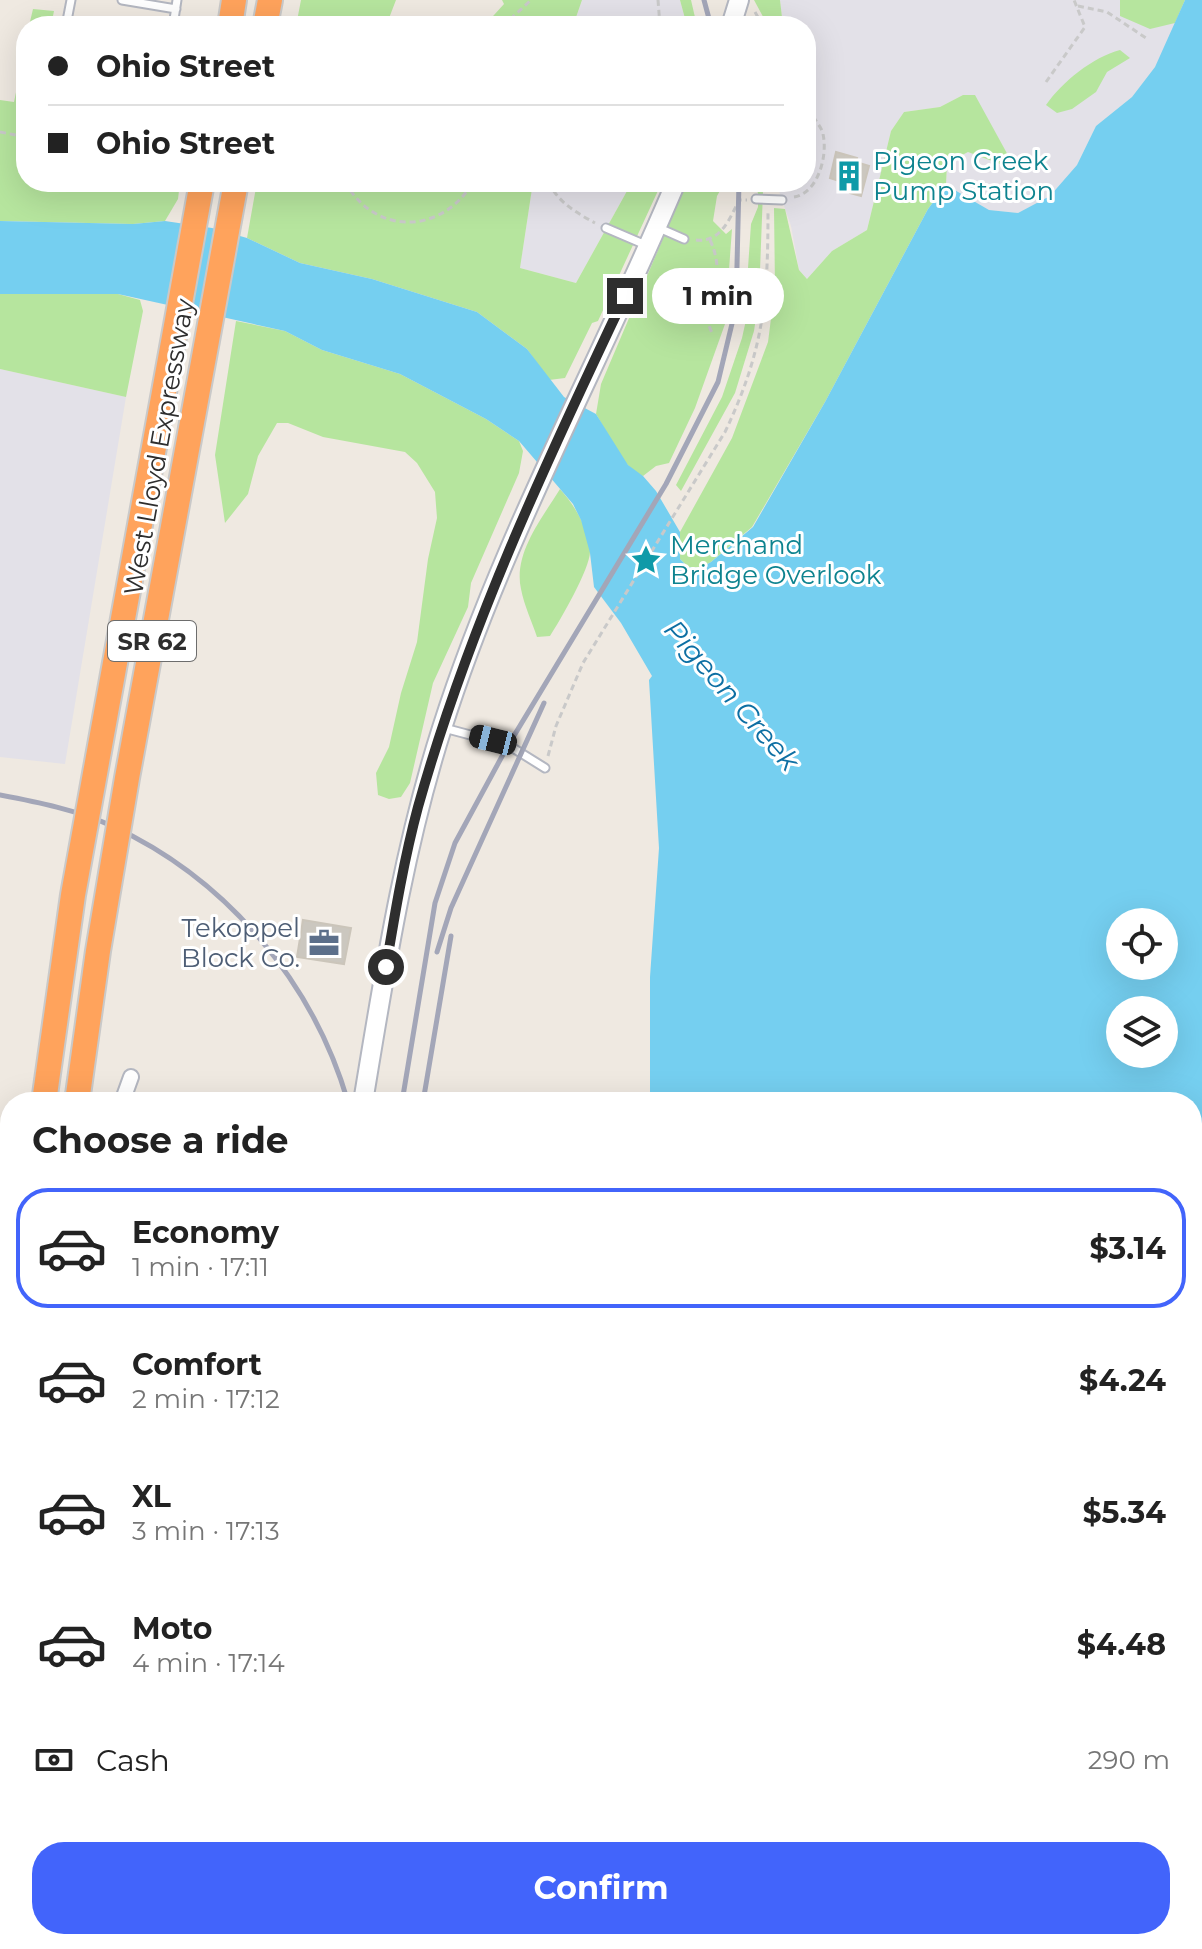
<!DOCTYPE html>
<html lang="en">
<head>
<meta charset="utf-8">
<style>
	body { margin:0; font-family:Montserrat,sans-serif; background:#f6f6f6; color:#222; height:100vh; display:flex; flex-direction:column; font-size:30px; white-space:nowrap }
	* { box-sizing:border-box; margin:0 }
	p { font-size:26px; color:#767676 }
	.icon { flex:none; width:44px; height:44px; fill:none; stroke:currentColor; stroke-width:2; stroke-linecap:round; stroke-linejoin:round }
	.map { position:relative; flex:1; overflow:hidden }
	.panel { position:absolute; left:0px; top:1092px; width:1202px; height:858px; display:flex; flex-direction:column; background:#fff; border-radius:32px 32px 0 0; box-shadow:0 8px 32px #0002 }
	.panel>* { flex:none }
	.banner { position:absolute; left:16px; top:16px; width:800px; height:176px; border-radius:32px; box-shadow:0 8px 32px #0002; display:grid; align-content:center; height:176px; padding:0 32px; background:#fff }
	.tools { position:absolute; left:1106px; top:908px; display:grid; gap:16px }
	.tools a { display:grid; place-items:center; width:72px; height:72px; border-radius:50%; background:#fff; box-shadow:0 8px 32px #0002; font-size:40px }
	.end { position:absolute; width:36px; height:36px; margin:-18px; border:10px solid #2e2e2e; background:#fff; box-shadow:0 0 0 4px #fff }
	.from { border-radius:50% }
	.bubble { position:absolute; height:56px; border-radius:28px; background:#fff; box-shadow:0 8px 32px #0002; font-size:26px; font-weight:700; line-height:56px; text-align:center }
	.car { position:absolute; width:24px; height:48px; margin:-24px -12px; border-radius:10px; box-shadow:0 0 6px 2px #0007; background:linear-gradient(#222 24%,#8ab4d8 0 40%,#222 0 76%,#8ab4d8 0 86%,#222 0) }
	.banner b { display:flex; align-items:center; gap:28px; height:76px; font-size:30px }
	.banner b+b { border-top:2px solid #e0e0e0 }
	.banner i { width:20px; height:20px; background:#222 }
	ul { padding:0; list-style:none }
	li { display:flex; align-items:center; gap:24px; height:120px; margin:0 16px 12px; padding:0 16px; border:4px solid transparent; border-radius:32px }
	li div { flex:1 }
	li b { display:block; font-size:30px }
	li em { font-style:normal; font-weight:700 }
	li.active { border-color:#4264fb }
	li>.icon { width:72px; height:72px; stroke-width:1.5 }
	h2 { padding:0 32px; font-size:36px; line-height:96px }
	.pay { display:flex; align-items:center; gap:20px; height:88px; padding:0 32px; font-size:30px }
	.pay p { margin-inline-start:auto }
	.cta { display:flex; gap:16px; margin-top:auto; padding:16px 32px }
	.cta a { flex:1; height:92px; border-radius:32px; background:#4264fb; color:#fff; font-size:32px; font-weight:700; line-height:92px; text-align:center }
	.map>svg:first-child { display:block }
</style>
</head>
<body>
<div class="map">
<svg width="1202" height="1949" viewBox="0 0 1202 1949">
	<rect width="100%" height="100%" fill="#efe9e1"/>
	<!-- industrial -->
	<path fill="#e3e1e8" d="M582 0H680L687 26H573Z
		M780 0H1185L1175 28 1155 67 1132 97 1096 126 1077 165 1051 196 1018 213 989 210 946 185 947 163 968 152 1008 167 1009 157 974 95H963L940 107 904 112 891 131 867 230 832 251 807 279 799 270 791 226 779 191 791 182H806V110L811 97 806 94V26H783Z
		M533 182H632L576 283 520 268Z
		M0 369 126 397 65 764 0 757Z
		M257 1940H521V1949H255Z"/>
	<!-- green -->
	<path fill="#b6e59e" d="M301 0H396L386 26H296Z
		M502 0H582L573 26H484L504 4Z
		M680 0H691L697 26H687Z
		M754 0H780L783 26H768Z
		M1120 0H1185L1175 23 1150 29 1120 16Z
		M33 9 54 11 51 26H29Z
		M26 43V182H180L178 199 165 221 133 224 0 221V100L14 102Z
		M1120 50 1130 58 1107 72 1096 92 1072 109 1057 113 1046 105C1062 82 1093 57 1120 50Z
		M963 95H975L1009 157 1008 167 968 152 947 163 946 185 928 209 825 402 752 527 711 562 700 568 688 567 680 559V532L732 438 768 342 775 287 774 208 785 209 799 270 807 279 832 251 867 230 891 131 904 112 940 107Z
		M257 182H533L520 268 576 283 632 182H662L598 321 592 323 565 378 549 380 527 349 477 312 372 279 300 263 247 238Z
		M687 182H725L717 196 713 221 726 234 732 229 725 324 695 408 669 463 656 466 643 476C621 467 608 433 596 414L601 384Z
		M752 182H763V191L759 297 754 331 735 393 681 491 676 485 722 397 742 338 752 293 748 268 751 224 758 207V193Z
		M78 293 118 294 140 300 143 311 126 397 0 369V294Z
		M236 321 285 331 322 350 400 374 486 419 519 441 523 451 519 473 471 583 468 607 433 683 410 783 401 797 389 799 378 795 376 773 389 747 401 693 417 642 428 559 437 518 435 492 417 463 405 452 323 437 288 423H277L258 456 248 494 225 523 215 455Z
		M560 489C575 506 588 527 590 551 591 567 560 621 550 636L537 637C532 622 524 605 521 589 513 553 543 517 560 489Z"/>
	<!-- water -->
	<path fill="#75cff0" fill-rule="evenodd" d="M1185 0H1202V1949H613L612 1940H1192V1102H650V977L659 848 649 680 652 676 621 623 594 587 590 553 581 520 573 504 519 441 486 419 400 374 322 350 285 331 118 294H0V221L133 224 165 221 212 228 247 238 300 263 372 279 477 312 527 349 564 397 596 414 628 465 643 476 656 491 680 532V559L688 567 700 568 711 562 753 527 825 402 928 209 946 185 989 210 1018 213 1050 196 1077 165 1096 126 1132 97 1155 67ZM1120 922H1164V966H1120ZM1120 1010H1164V1054H1120Z"/>
	<!-- building -->
	<path fill="#cbc7bf" stroke="#cbc5ba" stroke-width="2" d="M836 152 857 158 856 162 869 166 861 196 850 193 852 185 830 178Z
		M303 920 351 928 344 964 297 957Z
		M22 1940H202L200 1949H21Z
		M320 1940H343L342 1949H318Z
		M358 1940H440L441 1947V1949H358Z"/>
	<g fill="none" stroke-linecap="round" stroke-linejoin="round">
		<!-- lane casing -->
		<g stroke="#b4b7c1" stroke-width="11">
			<path id="lane" d="M122 0 176 9
				M67 23 87 26
				M66 26 71 0
				M173 26 177 0
				M756 199 782 200
				M606 228 648 246
				M659 228 684 239
				M444 728 508 745 545 768"/>
		</g>
		<!-- street casing -->
		<g stroke="#b4b7c1" stroke-width="18">
			<path id="street" d="M122 1102 131 1077
				M0 1823 10 1814
				M0 1835 10 1837"/>
		</g>
		<!-- secondary casing -->
		<g stroke="#b4b7c1" stroke-width="22">
			<path id="secondary" d="M731 26 739 0
				M363 1102C384 976 403 850 442 728 502 539 599 365 676 182
				M217 1949 218 1940"/>
		</g>
		<!-- highway casing -->
		<g stroke="#c9c9c9" stroke-width="28">
			<path id="highway" d="M230 26 234 0
				M265 26 270 0
				M0 1751 10 1694"/>
		</g>
		<!-- path -->
		<path stroke="#c9c9c9" stroke-width="3" stroke-dasharray="6 4" stroke-linecap="butt" d="M658 0 660 26
			M1078 6 1107 12 1146 38
			M755 12 763 26
			M503 26 531 0
			M1046 82 1085 27 1074 0
			M0 132 26 137
			M345 182C375 236 442 235 473 182
			M549 182C557 202 577 213 595 223
			M794 197C818 193 828 156 823 134 822 128 816 122 814 117L806 114
			M696 240C721 243 730 218 739 200H747
			M710 240C723 268 716 288 705 316L712 333
			M548 756 556 726 583 663 725 432C764 350 768 299 768 210"/>
		<!-- lane -->
		<use href="#lane" stroke="#fff" stroke-width="7"/>
		<!-- street -->
		<use href="#street" stroke="#fff" stroke-width="14"/>
		<!-- secondary -->
		<use href="#secondary" stroke="#fff" stroke-width="18"/>
		<!-- highway -->
		<use href="#highway" stroke="#ffa35c" stroke-width="24"/>
		<!-- rail -->
		<path stroke="#a3a6b8" stroke-width="5" d="M704 0 711 26
			M0 795C37 802 77 810 112 826 227 879 313 982 348 1102
			M437 952 451 908 544 703
			M402 1102 435 903 455 843 506 749 666 484 718 382 736 307 739 182
			M423 1102 451 936
			M258 1949 259 1940"/>
		<!-- highway-bridge casing -->
		<g stroke="#c9c9c9" stroke-width="28" stroke-linecap="butt">
			<path id="highway-bridge" d="M44 1102 73 895 202 182
				M77 1102 98 951 127 778 236 182
				M0 1459 10 1383"/>
		</g>
		<!-- highway-bridge -->
		<use href="#highway-bridge" stroke="#ffa35c" stroke-width="24"/>
	</g>
	<g fill="none" stroke-linecap="round" stroke-linejoin="round">
		<!-- route -->
		<path stroke="#2e2e2e" stroke-width="10" d="M386 967C395 913 404 859 418 807 468 629 546 462 625 296"/>
	</g>
	<!-- icons -->
	<defs>
		<g id="building-bare" transform="scale(2.4)"><path d="M-4-6H4V6H1V3H-1V6H-4ZM-2.5-4.3h1.7v1.8h-1.7ZM.8-4.3h1.7v1.8H.8ZM-2.5-1h1.7V.8h-1.7ZM.8-1h1.7V.8H.8Z" fill="#0f9aa8" stroke="#fff" stroke-width="2.5" paint-order="stroke"/></g>
		<g id="sight-bare" transform="scale(2.4)"><path d="M0-6L1.8-2.2L6-1.7L2.9 1.2L3.7 5.4L0 3.3L-3.7 5.4L-2.9 1.2L-6-1.7L-1.8-2.2Z" fill="#0f9aa8" stroke="#fff" stroke-width="2.5" paint-order="stroke"/></g>
		<g id="office-bare" transform="scale(2.4)"><path d="M-6-3h4V-5.5h4V-3h4V5H-6ZM-1-4.5V-3h2v-1.5ZM-6 0V1H6V0Z" fill="#5c6f8a" stroke="#fff" stroke-width="2.5" paint-order="stroke"/></g>
	</defs>
	<g fill-rule="evenodd">
		<use href="#building-bare" x="849" y="176"/>
		<use href="#sight-bare" x="646" y="560"/>
		<use href="#office-bare" x="324" y="943"/>
	</g>
	<g text-anchor="middle" dominant-baseline="central" stroke-width="6" stroke-linejoin="round" paint-order="stroke">
		<!-- shield labels -->
		<rect fill="#fff" stroke="#6d6d6d" stroke-width="2" x="108" y="621" width="88" height="40" rx="6"/>
		<g font-size="24" font-weight="bold" fill="#2e2e2e">
			<text x="152" y="641">SR 62</text>
		</g>
		<!-- culture labels -->
		<g font-size="26" fill="#0d838f" stroke="#fff" text-anchor="start">
			<text x="873" y="161">Pigeon Creek<tspan x="873" dy="30">Pump Station</tspan></text>
			<text x="670" y="545">Merchand<tspan x="670" dy="30">Bridge Overlook</tspan></text>
		</g>
		<!-- street labels -->
		<g font-size="26" fill="#2e2e2e" stroke="#fff">
			<text transform="translate(159 447) rotate(-80)">West Lloyd Expressway</text>
		</g>
		<!-- service labels -->
		<g font-size="26" fill="#4e5e75" stroke="#fff" text-anchor="end">
			<text x="300" y="928">Tekoppel<tspan x="300" dy="30">Block Co.</tspan></text>
		</g>
		<!-- water labels -->
		<g font-size="28" font-style="italic" fill="#0d6fa3" stroke="#fff">
			<text transform="translate(732 695) rotate(49)">Pigeon Creek</text>
		</g>
	</g>
</svg>
<div class="tools">
<a><svg class="icon" aria-label="locate" viewBox="0 0 24 24"><circle cx="12" cy="12" r="6"/><path d="M12 2v4M12 18v4M2 12h4M18 12h4"/></svg></a>
<a><svg class="icon" aria-label="layers" viewBox="0 0 24 24"><path d="M12 4l9 5-9 5-9-5zM3 14l9 5 9-5"/></svg></a>
</div>
<i class="end from" style="left:386px;top:967px"></i>
<i class="end" style="left:625px;top:296px"></i>
<div class="bubble" style="left:652px;top:268px;width:132px">1 min</div>
<i class="car" style="left:493px;top:740px;rotate:284deg"></i>
<div class="banner">
<b><i class="from"></i>Ohio Street</b>
<b><i></i>Ohio Street</b>
</div>
<section class="panel">
<h2>Choose a ride</h2>
<ul>
<li class="active"><svg class="icon" aria-label="car" viewBox="0 0 24 24"><path d="M5 17H2v-5l4-1 3-4h7l3 4 3 1v5h-3M9 17h6M6 11h13"/><circle cx="7" cy="17" r="2"/><circle cx="17" cy="17" r="2"/></svg><div><b>Economy</b><p>1 min · 17:11</p></div><em>$3.14</em></li>
<li><svg class="icon" aria-label="car" viewBox="0 0 24 24"><path d="M5 17H2v-5l4-1 3-4h7l3 4 3 1v5h-3M9 17h6M6 11h13"/><circle cx="7" cy="17" r="2"/><circle cx="17" cy="17" r="2"/></svg><div><b>Comfort</b><p>2 min · 17:12</p></div><em>$4.24</em></li>
<li><svg class="icon" aria-label="car" viewBox="0 0 24 24"><path d="M5 17H2v-5l4-1 3-4h7l3 4 3 1v5h-3M9 17h6M6 11h13"/><circle cx="7" cy="17" r="2"/><circle cx="17" cy="17" r="2"/></svg><div><b>XL</b><p>3 min · 17:13</p></div><em>$5.34</em></li>
<li><svg class="icon" aria-label="car" viewBox="0 0 24 24"><path d="M5 17H2v-5l4-1 3-4h7l3 4 3 1v5h-3M9 17h6M6 11h13"/><circle cx="7" cy="17" r="2"/><circle cx="17" cy="17" r="2"/></svg><div><b>Moto</b><p>4 min · 17:14</p></div><em>$4.48</em></li>
</ul>
<div class="pay"><svg class="icon" aria-label="cash" viewBox="0 0 24 24"><path d="M3 7h18v10H3z"/><circle cx="12" cy="12" r="2"/></svg>Cash<p>290 m</p></div>
<div class="cta"><a>Confirm</a></div>
</section>
</div>
</body>
</html>
